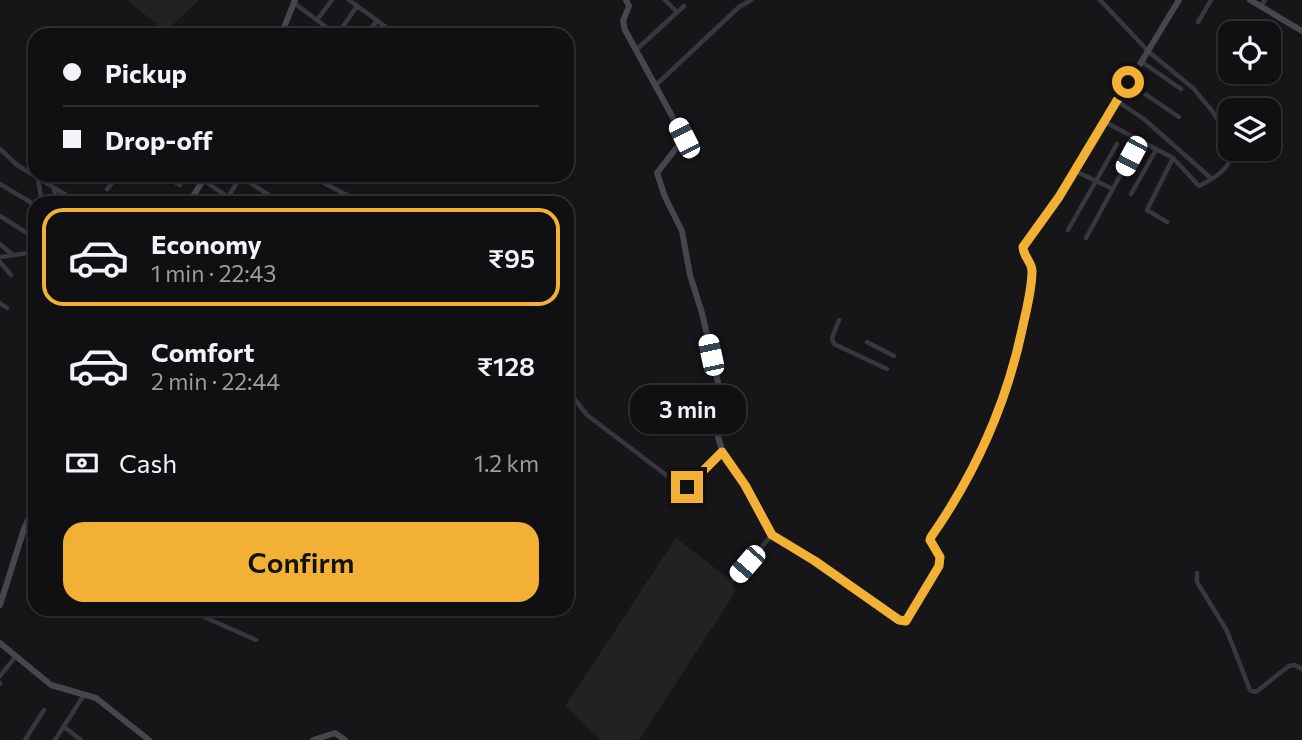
<!DOCTYPE html>
<html lang="en">
<head>
<meta charset="utf-8">
<style>
	body { margin:0; font-family:Commissioner,sans-serif; background:#1e1e20; color:#f1f3f6; height:100vh; display:flex; flex-direction:column; font-size:26px; white-space:nowrap }
	* { box-sizing:border-box; margin:0 }
	p { font-size:23px; color:#9c9d9f }
	.icon { flex:none; width:38px; height:38px; fill:none; stroke:currentColor; stroke-width:2; stroke-linecap:round; stroke-linejoin:round }
	.map { position:relative; flex:1; overflow:hidden }
	.side { position:absolute; left:28px; top:196px; width:546px; height:420px; display:flex; flex-direction:column; background:#101012; border-radius:21px; box-shadow:0 2px 5px #0004,0 0 0 2px #303032 }
	.side>* { flex:none }
	.top-card { position:absolute; left:28px; top:28px; width:546px; height:154px; border-radius:21px; box-shadow:0 2px 5px #0004,0 0 0 2px #303032; display:grid; align-content:center; height:154px; padding:0 35px; background:#101012 }
	.buttons { position:absolute; left:1218px; top:21px; display:grid; gap:14px }
	.buttons a { display:grid; place-items:center; width:63px; height:63px; border-radius:14px; background:#101012; box-shadow:0 2px 5px #0004,0 0 0 2px #303032; font-size:35px }
	.end { position:absolute; width:32px; height:32px; margin:-16px; border:9px solid #f2b134; background:#111; box-shadow:0 0 0 4px #111 }
	.from { border-radius:50% }
	.bubble { position:absolute; height:49px; border-radius:21px; background:#101012; box-shadow:0 2px 5px #0004,0 0 0 2px #303032; font-size:23px; font-weight:600; line-height:49px; text-align:center }
	.car { position:absolute; width:21px; height:42px; margin:-21px -10px; border-radius:9px; box-shadow:0 0 5px 2px #0007; background:linear-gradient(#fff 24%,#345 0 40%,#fff 0 76%,#345 0 86%,#fff 0) }
	.top-card b { display:flex; align-items:center; gap:24px; height:66px; font-size:26px }
	.top-card b+b { border-top:2px solid #303032 }
	.top-card i { width:18px; height:18px; background:#f1f3f6 }
	ul { padding:12px 0 0; list-style:none }
	li { display:flex; align-items:center; gap:21px; height:98px; margin:0 14px 10px; padding:0 21px; border:4px solid transparent; border-radius:21px }
	li div { flex:1 }
	li b { display:block; font-size:26px }
	li em { font-style:normal; font-weight:600 }
	li.active { border-color:#f2b134 }
	li>.icon { width:63px; height:63px; stroke-width:1.5 }
	.pay { display:flex; align-items:center; gap:18px; height:77px; padding:0 35px; font-size:26px }
	.pay p { margin-inline-start:auto }
	.primary-button { display:flex; gap:14px; margin-top:auto; padding:14px 35px }
	.primary-button a { flex:1; height:80px; border-radius:21px; background:#f2b134; color:#111; font-size:28px; font-weight:600; line-height:80px; text-align:center }
	.map>svg:first-child { display:block }
</style>
</head>
<body>
<div class="map">
<svg width="1302" height="740" viewBox="0 0 1302 740">
	<rect width="100%" height="100%" fill="#161618"/>
	<!-- built -->
	<path fill="#222225" d="M126 0H199L166 31Z
		M676 538 728 578 736 591 639 740H601L565 706Z"/>
	<g fill="none" stroke-linecap="round" stroke-linejoin="round">
		<!-- street -->
		<path stroke="#37383d" stroke-width="4.5" d="M349 0 390 30
			M665 0 677 12
			M1100 0 1149 52 1193 88 1213 112 1230 141
			M294 3 337 35
			M1261 6 1265 0
			M317 20 332 0
			M1198 22 1211 0
			M337 35 357 6
			M367 35 377 20
			M636 50 684 6
			M1142 62 1181 89
			M1129 83 1179 117
			M656 85 739 7 751 0
			M1117 101 1144 119 1212 179
			M1105 122 1173 158 1199 186C1215 178 1232 168 1233 149
			M0 149 17 165 79 203
			M1075 171 1113 189
			M162 175 180 185
			M309 175 354 199
			M38 178 42 203
			M203 180 237 203
			M0 184 35 205
			M54 189 57 203
			M107 189 119 175
			M1131 194 1156 150
			M228 197 238 181 243 178 281 203
			M0 216 35 238
			M1167 222 1147 210 1173 158
			M1068 230 1117 144
			M1086 238 1140 139
			M0 244 13 255
			M0 257 35 252
			M0 262 11 275
			M0 303 7 308
			M839 320 832 338 834 344 887 369
			M867 342 894 356
			M573 397 587 415 682 487H687L722 451
			M1197 573V582L1227 631 1250 690 1256 692 1289 666 1295 665 1302 669
			M733 580 772 535
			M186 609 256 640
			M0 676 16 656
			M0 683V684
			M64 727 81 740
			M25 740 44 710
			M55 740 84 695"/>
		<!-- secondary -->
		<path stroke="#45474d" stroke-width="6" d="M626 0 629 6 623 21 625 30 684 138 657 173 665 197 682 231 690 275 702 313 722 400 718 437 724 456 745 485 772 535 904 622 939 567 940 557 930 539 964 485 994 424 1007 390 1026 313 1032 270 1022 251 1023 247 1059 197 1179 0
			M1250 0 1302 31
			M281 35 295 0
			M189 203 206 175
			M0 605 24 529 35 505
			M0 643 51 685 96 698 149 740
			M313 740 335 733 345 740"/>
	</g>
	<g fill="none" stroke-linecap="round" stroke-linejoin="round">
		<!-- route -->
		<path stroke="#f2b134" stroke-width="9" d="M687 487 722 452 745 485 772 535 815 561 899 620 906 621 939 566 940 557 930 540 931 537C975 474 1006 405 1022 330 1026 311 1032 290 1032 271 1032 262 1023 256 1023 247L1059 197 1128 82"/>
	</g>
</svg>
<div class="buttons">
<a><svg class="icon" aria-label="locate" viewBox="0 0 24 24"><circle cx="12" cy="12" r="6"/><path d="M12 2v4M12 18v4M2 12h4M18 12h4"/></svg></a>
<a><svg class="icon" aria-label="layers" viewBox="0 0 24 24"><path d="M12 4l9 5-9 5-9-5zM3 14l9 5 9-5"/></svg></a>
</div>
<i class="end from" style="left:1128px;top:82px"></i>
<i class="end" style="left:687px;top:487px"></i>
<div class="bubble" style="left:630px;top:385px;width:116px">3 min</div>
<i class="car" style="left:684px;top:138px;rotate:333deg"></i>
<i class="car" style="left:1131px;top:156px;rotate:208deg"></i>
<i class="car" style="left:711px;top:355px;rotate:348deg"></i>
<i class="car" style="left:747px;top:564px;rotate:221deg"></i>
<div class="top-card">
<b><i class="from"></i>Pickup</b>
<b><i></i>Drop-off</b>
</div>
<section class="side">
<ul>
<li class="active"><svg class="icon" aria-label="car" viewBox="0 0 24 24"><path d="M5 17H2v-5l4-1 3-4h7l3 4 3 1v5h-3M9 17h6M6 11h13"/><circle cx="7" cy="17" r="2"/><circle cx="17" cy="17" r="2"/></svg><div><b>Economy</b><p>1 min · 22:43</p></div><em>₹95</em></li>
<li><svg class="icon" aria-label="car" viewBox="0 0 24 24"><path d="M5 17H2v-5l4-1 3-4h7l3 4 3 1v5h-3M9 17h6M6 11h13"/><circle cx="7" cy="17" r="2"/><circle cx="17" cy="17" r="2"/></svg><div><b>Comfort</b><p>2 min · 22:44</p></div><em>₹128</em></li>
</ul>
<div class="pay"><svg class="icon" aria-label="cash" viewBox="0 0 24 24"><path d="M3 7h18v10H3z"/><circle cx="12" cy="12" r="2"/></svg>Cash<p>1.2 km</p></div>
<div class="primary-button"><a>Confirm</a></div>
</section>
</div>
</body>
</html>
